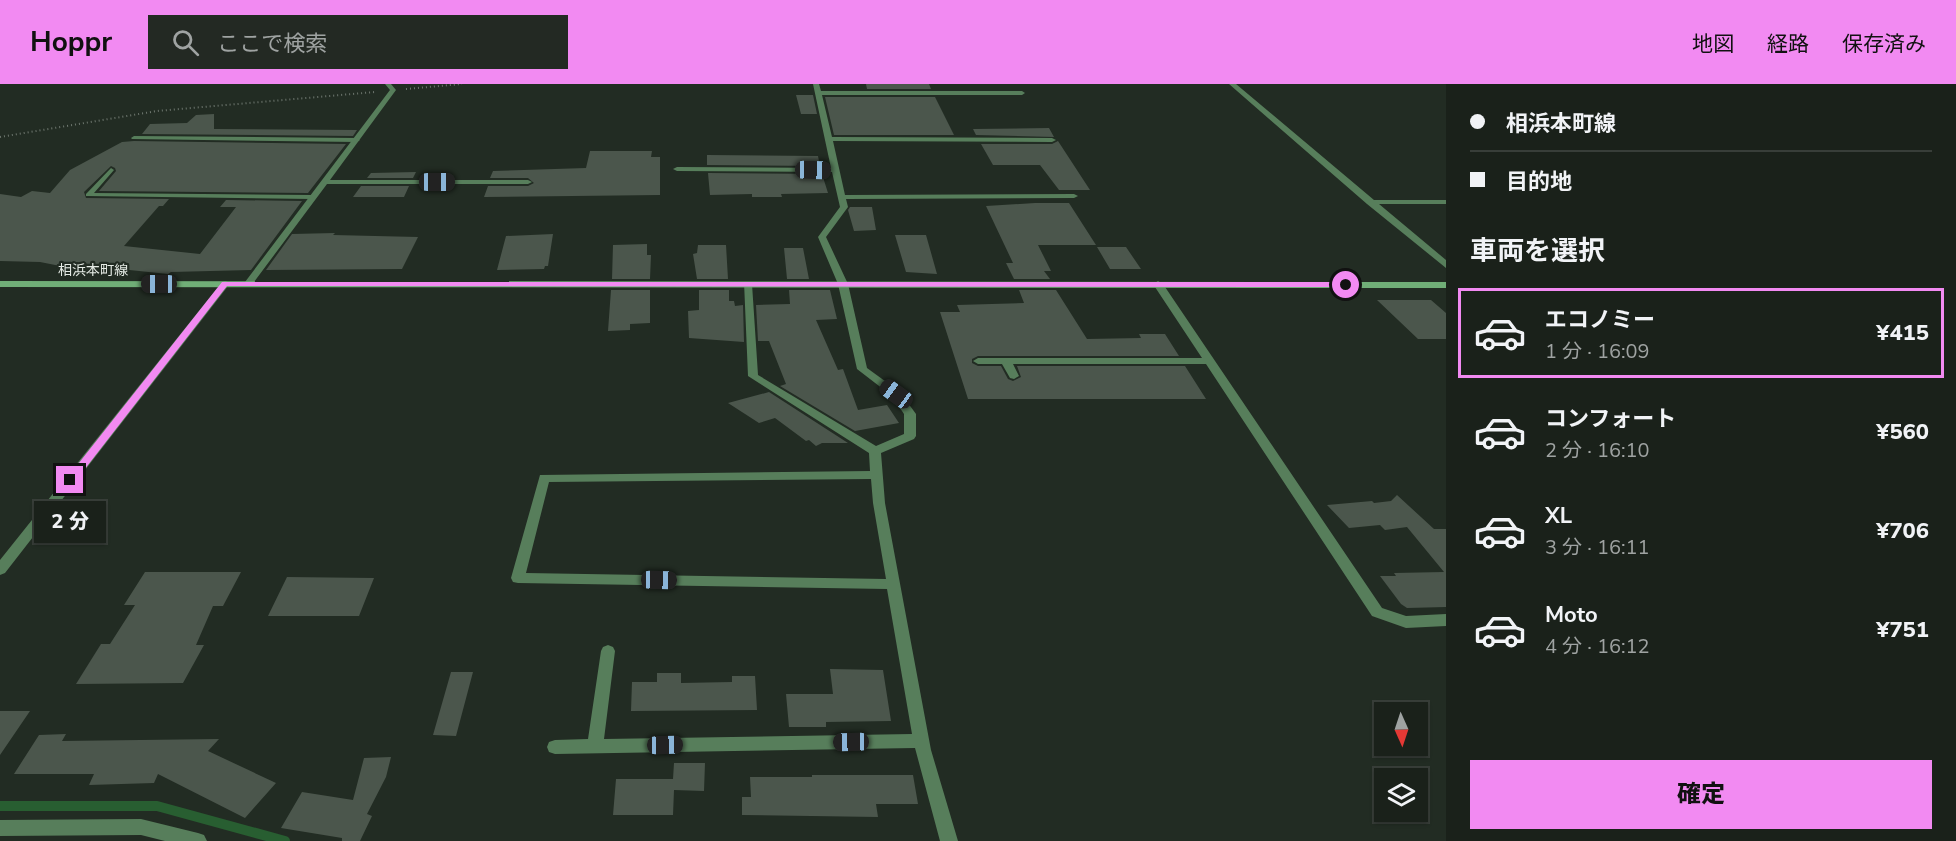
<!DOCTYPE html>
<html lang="ja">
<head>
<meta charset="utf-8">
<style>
	body { margin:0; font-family:"Nunito Sans","Noto Sans JP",sans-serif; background:#232923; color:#f1f3f6; height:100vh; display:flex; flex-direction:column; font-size:22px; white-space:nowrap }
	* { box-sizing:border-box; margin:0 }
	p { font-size:20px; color:#9fa3a2 }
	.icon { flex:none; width:33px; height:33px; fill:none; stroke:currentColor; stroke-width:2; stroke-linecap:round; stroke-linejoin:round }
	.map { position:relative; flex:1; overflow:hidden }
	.panel { display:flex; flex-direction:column; background:#1a211a; width:510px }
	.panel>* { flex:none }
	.banner { display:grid; align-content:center; height:132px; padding:0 24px; background:#1a211a }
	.needle { width:39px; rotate:177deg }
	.buttons { position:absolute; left:1374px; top:618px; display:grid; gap:12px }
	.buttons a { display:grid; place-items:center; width:54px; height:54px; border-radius:0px; background:#1a211a; box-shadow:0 2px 4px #0004,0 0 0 2px #383e39; font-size:30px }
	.end { position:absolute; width:27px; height:27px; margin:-14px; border:8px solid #f28af2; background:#111; box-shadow:0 0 0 3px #111 }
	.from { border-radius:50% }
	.bubble { position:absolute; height:42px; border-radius:0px; background:#1a211a; box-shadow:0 2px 4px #0004,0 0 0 2px #383e39; font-size:20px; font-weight:800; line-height:42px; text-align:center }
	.car { position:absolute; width:18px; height:36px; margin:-18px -9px; border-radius:8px; box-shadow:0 0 4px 2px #0007; background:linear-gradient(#222 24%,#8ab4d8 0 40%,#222 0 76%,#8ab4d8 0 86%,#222 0) }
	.banner b { display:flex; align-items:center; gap:21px; height:57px; font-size:22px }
	.banner b+b { border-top:2px solid #383e39 }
	.banner i { width:15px; height:15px; background:#f1f3f6 }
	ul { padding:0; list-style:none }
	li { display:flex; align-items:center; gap:18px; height:90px; margin:0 12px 9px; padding:0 12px; border:3px solid transparent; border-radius:0px }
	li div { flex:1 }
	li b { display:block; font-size:22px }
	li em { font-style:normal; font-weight:800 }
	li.current { border-color:#f28af2 }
	li>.icon { width:54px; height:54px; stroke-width:1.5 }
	h2 { padding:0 24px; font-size:27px; line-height:72px }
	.cta { display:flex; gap:12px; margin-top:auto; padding:12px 24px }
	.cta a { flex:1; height:69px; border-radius:0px; background:#f28af2; color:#111; font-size:24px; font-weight:800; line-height:69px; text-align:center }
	header { display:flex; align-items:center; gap:36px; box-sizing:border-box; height:84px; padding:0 30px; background:#f28af2; color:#111 }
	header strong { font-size:28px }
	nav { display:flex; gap:33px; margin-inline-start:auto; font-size:21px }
	.search { width:420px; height:54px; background:#232923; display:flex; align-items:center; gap:15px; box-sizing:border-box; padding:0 21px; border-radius:0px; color:#9fa3a2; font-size:22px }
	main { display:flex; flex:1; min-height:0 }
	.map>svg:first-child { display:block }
</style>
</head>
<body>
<header>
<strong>Hoppr</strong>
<div class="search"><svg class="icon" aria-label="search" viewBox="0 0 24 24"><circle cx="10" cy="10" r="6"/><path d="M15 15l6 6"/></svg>ここで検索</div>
<nav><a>地図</a><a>経路</a><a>保存済み</a></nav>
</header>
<main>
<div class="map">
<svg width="1446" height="757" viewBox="0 0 1446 757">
	<rect width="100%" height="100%" fill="#222c23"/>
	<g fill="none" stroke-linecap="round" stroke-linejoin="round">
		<!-- stream -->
		<path stroke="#285e31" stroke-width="10" d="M0 722H157L285 757"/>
	</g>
	<!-- building -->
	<path fill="#4b564c" d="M866 0H929L931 5H867Z
		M796 11H813L817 30H801Z
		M825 13H935L954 51H834Z
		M214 30V45L357 46 353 52 142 50 150 40 187 39 196 31Z
		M1049 44 1054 53 976 51 973 45Z
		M134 57 346 60 308 109 99 107 116 87 115 84 111 82 84 108 86 114 169 115 163 122H159L124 162 200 170 236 123H220L226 116 302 117 251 186 171 188 168 190 110 184 101 190 40 178 0 177V110L21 113 32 107 50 109 70 86 122 58Z
		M1058 57 1090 106H1059L1040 81H993L981 60H1052Z
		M590 67H652L651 73H660V111L484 113 488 102H528L534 99 528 94H490L493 87 586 84Z
		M707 71 818 72 820 82 707 81Z
		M416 88 413 94H367L371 89Z
		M708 89 822 90 828 109 781 110 782 113H752V110L710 111Z
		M361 102H409L404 113H353Z
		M1035 119H1069L1096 161H1038L1051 187H1044L1050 195H1014L1006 179H1013L986 122Z
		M850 123H872L876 146 854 147 848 126Z
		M335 149 333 151 418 153 402 185 266 186 292 150Z
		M553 150 548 182H545L544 185 497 186 506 152Z
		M895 151H926L937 190 906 188Z
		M647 160V171H651L650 195H612L613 161Z
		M698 161H726L728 195H697L693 170 697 169Z
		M1097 163H1126L1141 185H1110Z
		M784 164H803L809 195H787Z
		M611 206H650V239L630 240V246L608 247Z
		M699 206H729V217H734L735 222 743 221 744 258 689 254 688 227 699 226Z
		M789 206H830L837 235 816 236 838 286 843 285 858 326 887 321 899 339 855 347 780 302 786 300 769 257H758L756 221 790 220Z
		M1019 206H1056L1087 255 1141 254 1139 250H1165L1179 272H978L972 275V279L978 282H1001L1008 295 1013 297 1021 293 1017 282H1185L1206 315H968L940 228H960L957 221 1024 219Z
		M1377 216H1431L1446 229V255H1418Z
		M769 308 848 359H822L816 362 809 356 806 357 775 334 759 339 728 319Z
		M1397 411 1434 445H1446V523L1407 524 1401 520 1380 492H1396L1394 489 1444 488 1407 443 1385 446 1380 441 1349 444 1327 421 1372 417 1374 419 1391 417Z
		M145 488H241L223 522H213L196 561H204L183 599 76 600 101 560H110L135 521H124Z
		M287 493 374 494 359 532H268Z
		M830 585 883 586 891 637 826 638V643H789L786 610H833Z
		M451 588H473L456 652 433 651Z
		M657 589H681V599L732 598V592H755L757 626 631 627 632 598H657Z
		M0 627H30L0 671Z
		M66 650 62 657 219 655 208 667 276 699 245 734 158 690 154 699 89 701 94 690H14L39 651Z
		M391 673 386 693 367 730 372 732 360 757H342V754L281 744 302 708 353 716 364 674Z
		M674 679H705L704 707 674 706 673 731H613L616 695H673Z
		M812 691H913L918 720H876L878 733 742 731V713H751L750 693H812Z"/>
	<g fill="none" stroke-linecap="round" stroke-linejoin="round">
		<!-- path -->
		<path stroke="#6d766e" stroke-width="2" stroke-dasharray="1 3" stroke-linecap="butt" d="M406 5 462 0
			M0 53 157 27 375 8"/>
		<!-- service -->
		<path fill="#577e5b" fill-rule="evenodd" d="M134 52 357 54 360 56 357 58 132 55 131 54Z
			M111 84 114 86 94 109 312 111 316 113 312 115 86 112V110Z"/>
		<!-- minor -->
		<path fill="#577e5b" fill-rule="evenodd" d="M385 0H391L396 6 330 96H528L532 98 528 100H327L251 202H245V198L390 6Z
			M813 0H819L821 7H1022L1025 9 1022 11H822L832 53 1052 54 1056 56 1052 58 833 57 845 111 1074 110 1078 112 1074 114 846 115 848 123 826 153 848 200 867 284 900 308 916 330V352L914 355 881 369 885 419 931 666 958 757H940L915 664 555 670 549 668 547 663 549 658 555 656 588 655 601 567 603 563 608 561 613 563 615 567 604 655 912 650 887 505 518 499 513 498 511 494 540 391 870 387 869 369 748 292 744 198H750L752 200 758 291 876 362 904 350V330L892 312 857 285 838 200 818 153 840 123 832 88 677 87 673 85 677 83 831 84ZM871 395 873 419 886 495 526 489 549 398Z
			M1229 0H1236L1374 116H1446V120H1379L1446 176V184L1367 120Z
			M225 197 228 198V202L5 489 0 491V476L222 198Z
			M1158 197 1163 200 1382 524 1406 532 1446 530V542L1406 544 1372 532 1206 280H1013L1019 292 1014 295 1010 294 1002 280H978L973 277 978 274H1202L1153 200Z
			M141 735 198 749 204 751 207 757H165L141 751 0 752V736Z"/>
		<!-- secondary -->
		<path fill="#70ae77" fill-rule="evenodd" d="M0 197 1446 198V204L0 203Z"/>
	</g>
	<!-- route -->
	<path fill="#f28af2" d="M222 198H1346L1350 201 1346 203 227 202 74 399H67V394Z"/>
	<g text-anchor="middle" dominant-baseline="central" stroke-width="4.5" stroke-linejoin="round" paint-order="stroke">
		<!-- far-street labels -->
		<g font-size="14" fill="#e4eae4" stroke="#222c23">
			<text x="93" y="186">相浜本町線</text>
		</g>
	</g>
</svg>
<div class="buttons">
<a><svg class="needle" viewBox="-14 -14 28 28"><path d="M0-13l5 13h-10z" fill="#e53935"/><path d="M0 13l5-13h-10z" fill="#9fa3a2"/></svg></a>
<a><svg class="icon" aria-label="layers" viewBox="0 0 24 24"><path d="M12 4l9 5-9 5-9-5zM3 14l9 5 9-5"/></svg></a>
</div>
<i class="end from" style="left:1346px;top:201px"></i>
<i class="end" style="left:70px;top:396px"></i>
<div class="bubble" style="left:34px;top:417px;width:72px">2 分</div>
<i class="car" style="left:813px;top:86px;rotate:91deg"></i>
<i class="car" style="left:437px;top:98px;rotate:90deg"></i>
<i class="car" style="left:159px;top:200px;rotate:270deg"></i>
<i class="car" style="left:896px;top:310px;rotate:306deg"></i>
<i class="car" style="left:659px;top:496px;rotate:91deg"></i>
<i class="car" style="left:851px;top:658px;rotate:269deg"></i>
<i class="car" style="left:665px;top:661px;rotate:89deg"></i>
</div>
<section class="panel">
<div class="banner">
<b><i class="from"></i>相浜本町線</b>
<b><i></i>目的地</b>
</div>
<h2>車両を選択</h2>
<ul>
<li class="current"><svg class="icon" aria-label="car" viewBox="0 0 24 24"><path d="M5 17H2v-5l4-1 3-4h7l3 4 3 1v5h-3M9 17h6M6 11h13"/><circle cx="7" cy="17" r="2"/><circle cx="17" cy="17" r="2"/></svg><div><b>エコノミー</b><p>1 分 · 16:09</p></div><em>¥415</em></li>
<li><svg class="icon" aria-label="car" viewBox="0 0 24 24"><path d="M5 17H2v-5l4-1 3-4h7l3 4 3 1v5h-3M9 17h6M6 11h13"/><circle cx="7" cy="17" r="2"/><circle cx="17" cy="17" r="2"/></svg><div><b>コンフォート</b><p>2 分 · 16:10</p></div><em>¥560</em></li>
<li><svg class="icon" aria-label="car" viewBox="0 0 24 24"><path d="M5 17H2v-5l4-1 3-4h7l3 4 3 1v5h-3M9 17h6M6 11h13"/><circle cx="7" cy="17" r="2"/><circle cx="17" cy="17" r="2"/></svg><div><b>XL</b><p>3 分 · 16:11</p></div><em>¥706</em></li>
<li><svg class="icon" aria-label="car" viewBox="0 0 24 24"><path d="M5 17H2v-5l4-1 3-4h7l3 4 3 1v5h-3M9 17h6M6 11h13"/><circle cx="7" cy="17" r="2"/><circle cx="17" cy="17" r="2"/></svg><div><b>Moto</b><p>4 分 · 16:12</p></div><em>¥751</em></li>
</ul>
<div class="cta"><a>確定</a></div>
</section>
</main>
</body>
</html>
